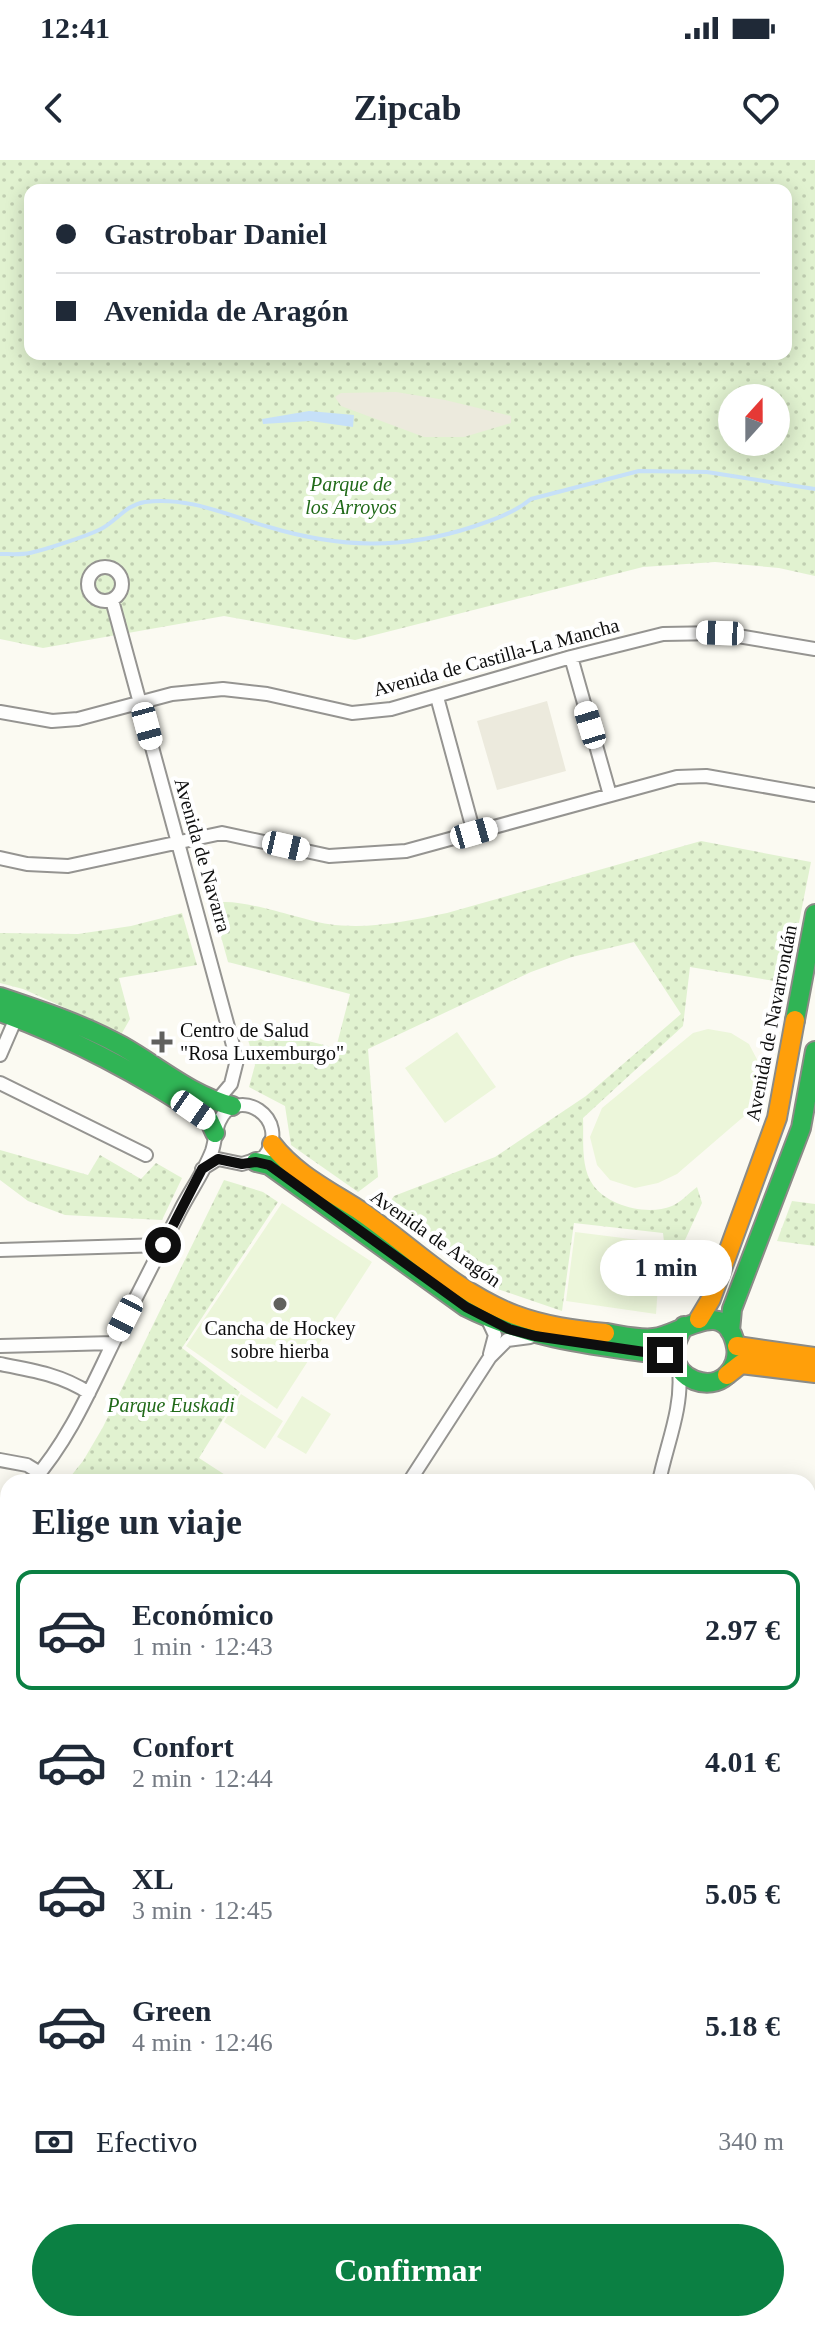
<!DOCTYPE html>
<html lang="es">
<head>
<meta charset="utf-8">
<style>
	body { margin:0; font-family:Georgia,serif; background:#f2f2f3; color:#1f2937; height:100vh; display:flex; flex-direction:column; font-size:30px; white-space:nowrap }
	* { box-sizing:border-box; margin:0 }
	p { font-size:26px; color:#747a83 }
	.icon { flex:none; width:44px; height:44px; fill:none; stroke:currentColor; stroke-width:2; stroke-linecap:round; stroke-linejoin:round }
	.map { position:relative; flex:1; overflow:hidden }
	.drawer { position:absolute; left:0px; top:1314px; width:816px; height:858px; display:flex; flex-direction:column; background:#fff; border-radius:24px 24px 0 0; box-shadow:0 4px 20px #0003 }
	.drawer>* { flex:none }
	.banner { position:absolute; left:24px; top:24px; width:768px; height:176px; border-radius:16px; box-shadow:0 4px 20px #0003; display:grid; align-content:center; height:176px; padding:0 32px; background:#fff }
	.needle { width:52px; rotate:21deg }
	.controls { position:absolute; left:718px; top:224px; display:grid; gap:16px }
	.controls a { display:grid; place-items:center; width:72px; height:72px; border-radius:50%; background:#fff; box-shadow:0 4px 20px #0003; font-size:40px }
	.end { position:absolute; width:36px; height:36px; margin:-18px; border:10px solid #0e0e0e; background:#fff; box-shadow:0 0 0 4px #fff }
	.from { border-radius:50% }
	.bubble { position:absolute; height:56px; border-radius:28px; background:#fff; box-shadow:0 4px 20px #0003; font-size:26px; font-weight:700; line-height:56px; text-align:center }
	.car { position:absolute; width:24px; height:48px; margin:-24px -12px; border-radius:10px; box-shadow:0 0 6px 2px #0007; background:linear-gradient(#fff 24%,#345 0 40%,#fff 0 76%,#345 0 86%,#fff 0) }
	.banner b { display:flex; align-items:center; gap:28px; height:76px; font-size:30px }
	.banner b+b { border-top:2px solid #e0e1e3 }
	.banner i { width:20px; height:20px; background:#1f2937 }
	ul { padding:0; list-style:none }
	li { display:flex; align-items:center; gap:24px; height:120px; margin:0 16px 12px; padding:0 16px; border:4px solid transparent; border-radius:16px }
	li div { flex:1 }
	li b { display:block; font-size:30px }
	li em { font-style:normal; font-weight:700 }
	li.selected { border-color:#0b8043 }
	li>.icon { width:72px; height:72px; stroke-width:1.5 }
	h2 { padding:0 32px; font-size:36px; line-height:96px }
	.pay { display:flex; align-items:center; gap:20px; height:88px; padding:0 32px; font-size:30px }
	.pay p { margin-inline-start:auto }
	.cta { display:flex; gap:16px; margin-top:auto; padding:16px 32px }
	.cta a { flex:1; height:92px; border-radius:48px; background:#0b8043; color:#fff; font-size:32px; font-weight:700; line-height:92px; text-align:center }
	.status { display:flex; justify-content:space-between; align-items:center; height:56px; padding:0 40px; background:#fff; direction:ltr }
	.status svg { height:22px; fill:currentColor }
	header { display:flex; justify-content:space-between; align-items:center; height:104px; padding:0 32px; background:#fff; font-size:36px; font-weight:700 }
	.map>svg:first-child { display:block }
</style>
</head>
<body>
<div class="status"><b>12:41</b><svg viewBox="0 0 49 12"><path d="M0 12V9h3v3zM5 12V6h3v6zM10 12V3h3v9zM15 12V0h3v12zM26 1h20v11H26zM47 4h2v5h-2z"/></svg></div>
<header><svg class="icon" aria-label="back" viewBox="0 0 24 24"><path d="M15 5l-7 7 7 7"/></svg>Zipcab<svg class="icon" aria-label="heart" viewBox="0 0 24 24"><path d="M12 20l-8-8c-3-5 5-10 8-4 3-6 11-1 8 4z"/></svg></header>
<div class="map">
<svg width="815" height="2171" viewBox="0 0 815 2171">
	<defs>
		<pattern id="park-dots" width="8" height="8" patternUnits="userSpaceOnUse" patternTransform="scale(2)"><rect width="8" height="8" fill="#e1f2d0"/><path d="M2 2h.1M6 6h.1" fill="none" stroke="#c0ceb1" stroke-width="1.8" stroke-linecap="round"/></pattern>
	</defs>
	<rect width="100%" height="100%" fill="#fbfaf2"/>
	<!-- park -->
	<path fill="url(#park-dots)" fill-rule="evenodd" d="M0 0H815V416L779 408 715 402 643 407 355 480 224 456 43 488 0 479ZM30 30H786V194H30ZM732 238H776V282H732Z
		M701 681 811 702 787 823 690 807 683 866 583 958C584 978 580 1007 593 1025 608 1046 647 1056 672 1046 680 1043 689 1033 697 1027L702 1043 668 1117 663 1073 574 1063 562 1151 486 1125 385 1049 394 1036 495 997 586 936 681 854 634 782 572 797 531 812 368 889 378 1017 358 1032 291 985 285 946 249 927 255 905 244 865 336 888 350 834 228 802 212 744C236 735 300 760 328 764 368 770 408 761 447 753Z
		M182 753 197 805 119 818 130 859 122 873 23 829 0 823V773L78 774 131 766Z
		M0 990 88 1015 100 995 141 1019 156 1003 182 1018 162 1060 65 1055 28 1041 0 1020Z
		M224 1020 263 1032 278 1042 182 1188 240 1232 199 1298 236 1322H66L83 1301 103 1267Z
		M792 1041 815 1044V1086L777 1081Z
		M0 1573 8 1574V1738H0Z
		M808 2091 815 2094V2171H352L339 2164H808Z"/>
	<!-- pitch -->
	<path fill="#ecf6da" d="M708 869 731 873 749 884 763 911 760 932 749 952 677 1014 658 1023 635 1028 610 1020 597 1005 590 977 602 948 693 873Z
		M457 872 496 927 445 963 405 908Z
		M282 1043 372 1102 277 1249 186 1186Z
		M575 1072 655 1082 650 1124 658 1126 656 1154 566 1141Z
		M241 1234 283 1261 265 1289 224 1262Z
		M302 1236 331 1254 306 1294 277 1277Z"/>
	<!-- plaza -->
	<path fill="#eceadd" d="M396 232 445 240 511 256V263L464 277H424L341 246 335 237 341 233Z
		M547 541 566 611 497 630 477 561Z"/>
	<!-- water -->
	<path fill="#c6e0f8" d="M309 251 354 255 353 267 310 261 263 264 262 259Z"/>
	<g fill="none" stroke-linecap="round" stroke-linejoin="round">
		<!-- stream -->
		<path stroke="#c6e0f8" stroke-width="4" d="M0 394C10 394 21 395 30 393 47 389 84 377 99 370 116 362 125 345 145 342 189 336 229 356 269 367 339 388 402 390 472 367 493 360 514 353 531 339L639 311 707 312 815 329"/>
		<!-- street casing -->
		<g stroke="#959491" stroke-width="16">
			<path id="street" d="M88 424a17 17 0 1 1 34 0a17 17 0 1 1-34 0Z
				M112 440 237 900 231 924 215 943
				M571 497 610 635
				M437 537 474 673
				M0 552 52 561 78 559 172 534 223 529 267 534 352 553 391 549 571 497 663 474 720 473 815 489
				M0 698 27 704 68 706 222 673 329 696 406 691 677 617 706 616 815 635
				M0 895 16 858
				M0 923 146 995
				M0 1090 163 1085
				M488 1160 495 1175 490 1194
				M0 1186 113 1183
				M0 1204C32 1210 62 1215 89 1233
				M0 1300 27 1305 40 1313
				M32 1322C69 1280 90 1230 114 1181 136 1137 158 1094 180 1051 190 1031 204 1012 212 991 215 982 215 972 219 962 235 923 294 958 264 997L242 1004 218 999 202 1009
				M409 1322 490 1197 507 1180 530 1177
				M659 1322C666 1286 683 1248 679 1211
				M0 1353 8 1347
				M815 1485 813 1488 815 1494
				M808 1658 815 1656
				M0 1756 8 1757
				M808 1778 815 1777
				M808 1920 815 1916
				M808 1945 815 1960
				M265 2164H276
				M105 2171 132 2164
				M171 2171 201 2164"/>
		</g>
		<!-- fast casing -->
		<g stroke="#8b8b87" stroke-width="22">
			<path id="fast" d="M0 837C42 851 84 865 122 886 159 907 190 935 232 946
				M0 852C75 879 143 916 209 960L215 973
				M795 860 815 754
				M256 1002 269 1005 466 1147C531 1180 601 1186 672 1196
				M730 1171 732 1149 801 968 815 891
				M605 1173C620 1175 639 1180 654 1178 681 1175 726 1134 736 1187 738 1197 734 1208 727 1215 709 1232 676 1219 675 1195 674 1184 679 1176 684 1166"/>
		</g>
		<!-- slow casing -->
		<g stroke="#8b8b87" stroke-width="22">
			<path id="slow" d="M272 984C295 1014 328 1030 359 1050 410 1085 456 1133 515 1155 544 1166 575 1170 605 1173
				M699 1159 711 1139 777 958 795 860
				M737 1186 815 1197
				M727 1215 741 1204 815 1213
				M1 2171 15 2164 37 2171"/>
		</g>
		<!-- jam casing -->
		<g stroke="#8b8b87" stroke-width="22">
			<path id="jam" d="M0 2131 8 2145"/>
		</g>
		<!-- street -->
		<use href="#street" stroke="#fefefd" stroke-width="12"/>
		<!-- fast -->
		<use href="#fast" stroke="#30b455" stroke-width="18"/>
		<!-- slow -->
		<use href="#slow" stroke="#ff9f0a" stroke-width="18"/>
		<!-- jam -->
		<use href="#jam" stroke="#e5322d" stroke-width="18"/>
	</g>
	<g fill="none" stroke-linecap="round" stroke-linejoin="round">
		<!-- route -->
		<path stroke="#0e0e0e" stroke-width="10" d="M163 1085 202 1009 218 999 242 1004 256 1002 269 1005 466 1147 509 1169 535 1176 665 1195"/>
	</g>
	<!-- markers -->
	<g fill="#61615e" stroke="#fff" stroke-width="3">
		<path d="M158 870h8v8h8v8h-8v8h-8v-8h-8v-8h8z"/>
		<circle cx="280" cy="1144" r="8"/>
	</g>
	<g text-anchor="middle" dominant-baseline="central" stroke-width="8" stroke-linejoin="round" paint-order="stroke">
		<!-- park labels -->
		<g font-size="20" font-style="italic" fill="#216a19" stroke="#fff">
			<text x="351" y="324">Parque de<tspan x="351" dy="23">los Arroyos</tspan></text>
			<text x="171" y="1245">Parque Euskadi</text>
		</g>
		<!-- street labels -->
		<g font-size="20" fill="#0e0e0e" stroke="#fff">
			<text transform="translate(496 497) rotate(-15)">Avenida de Castilla-La Mancha</text>
			<text transform="translate(203 695) rotate(74)">Avenida de Navarra</text>
			<text transform="translate(771 863) rotate(-79)">Avenida de Navarrondán</text>
			<text transform="translate(436 1078) rotate(35)">Avenida de Aragón</text>
		</g>
		<!-- poi labels -->
		<g font-size="20" fill="#0e0e0e" stroke="#fff" text-anchor="start">
			<text x="180" y="870">Centro de Salud<tspan x="180" dy="23">"Rosa Luxemburgo"</tspan></text>
			<text x="280" y="1168" text-anchor="middle">Cancha de Hockey<tspan x="280" dy="23">sobre hierba</tspan></text>
		</g>
	</g>
</svg>
<div class="controls">
<a><svg class="needle" viewBox="-14 -14 28 28"><path d="M0-13l5 13h-10z" fill="#e53935"/><path d="M0 13l5-13h-10z" fill="#747a83"/></svg></a>
</div>
<i class="end from" style="left:163px;top:1085px"></i>
<i class="end" style="left:665px;top:1195px"></i>
<div class="bubble" style="left:600px;top:1080px;width:132px">1 min</div>
<i class="car" style="left:720px;top:473px;rotate:272deg"></i>
<i class="car" style="left:590px;top:565px;rotate:343deg"></i>
<i class="car" style="left:147px;top:566px;rotate:165deg"></i>
<i class="car" style="left:474px;top:673px;rotate:74deg"></i>
<i class="car" style="left:286px;top:686px;rotate:103deg"></i>
<i class="car" style="left:193px;top:950px;rotate:125deg"></i>
<i class="car" style="left:125px;top:1158px;rotate:207deg"></i>
<div class="banner">
<b><i class="from"></i>Gastrobar Daniel</b>
<b><i></i>Avenida de Aragón</b>
</div>
<section class="drawer">
<h2>Elige un viaje</h2>
<ul>
<li class="selected"><svg class="icon" aria-label="car" viewBox="0 0 24 24"><path d="M5 17H2v-5l4-1 3-4h7l3 4 3 1v5h-3M9 17h6M6 11h13"/><circle cx="7" cy="17" r="2"/><circle cx="17" cy="17" r="2"/></svg><div><b>Económico</b><p>1 min · 12:43</p></div><em>2.97 €</em></li>
<li><svg class="icon" aria-label="car" viewBox="0 0 24 24"><path d="M5 17H2v-5l4-1 3-4h7l3 4 3 1v5h-3M9 17h6M6 11h13"/><circle cx="7" cy="17" r="2"/><circle cx="17" cy="17" r="2"/></svg><div><b>Confort</b><p>2 min · 12:44</p></div><em>4.01 €</em></li>
<li><svg class="icon" aria-label="car" viewBox="0 0 24 24"><path d="M5 17H2v-5l4-1 3-4h7l3 4 3 1v5h-3M9 17h6M6 11h13"/><circle cx="7" cy="17" r="2"/><circle cx="17" cy="17" r="2"/></svg><div><b>XL</b><p>3 min · 12:45</p></div><em>5.05 €</em></li>
<li><svg class="icon" aria-label="car" viewBox="0 0 24 24"><path d="M5 17H2v-5l4-1 3-4h7l3 4 3 1v5h-3M9 17h6M6 11h13"/><circle cx="7" cy="17" r="2"/><circle cx="17" cy="17" r="2"/></svg><div><b>Green</b><p>4 min · 12:46</p></div><em>5.18 €</em></li>
</ul>
<div class="pay"><svg class="icon" aria-label="cash" viewBox="0 0 24 24"><path d="M3 7h18v10H3z"/><circle cx="12" cy="12" r="2"/></svg>Efectivo<p>340 m</p></div>
<div class="cta"><a>Confirmar</a></div>
</section>
</div>
</body>
</html>
